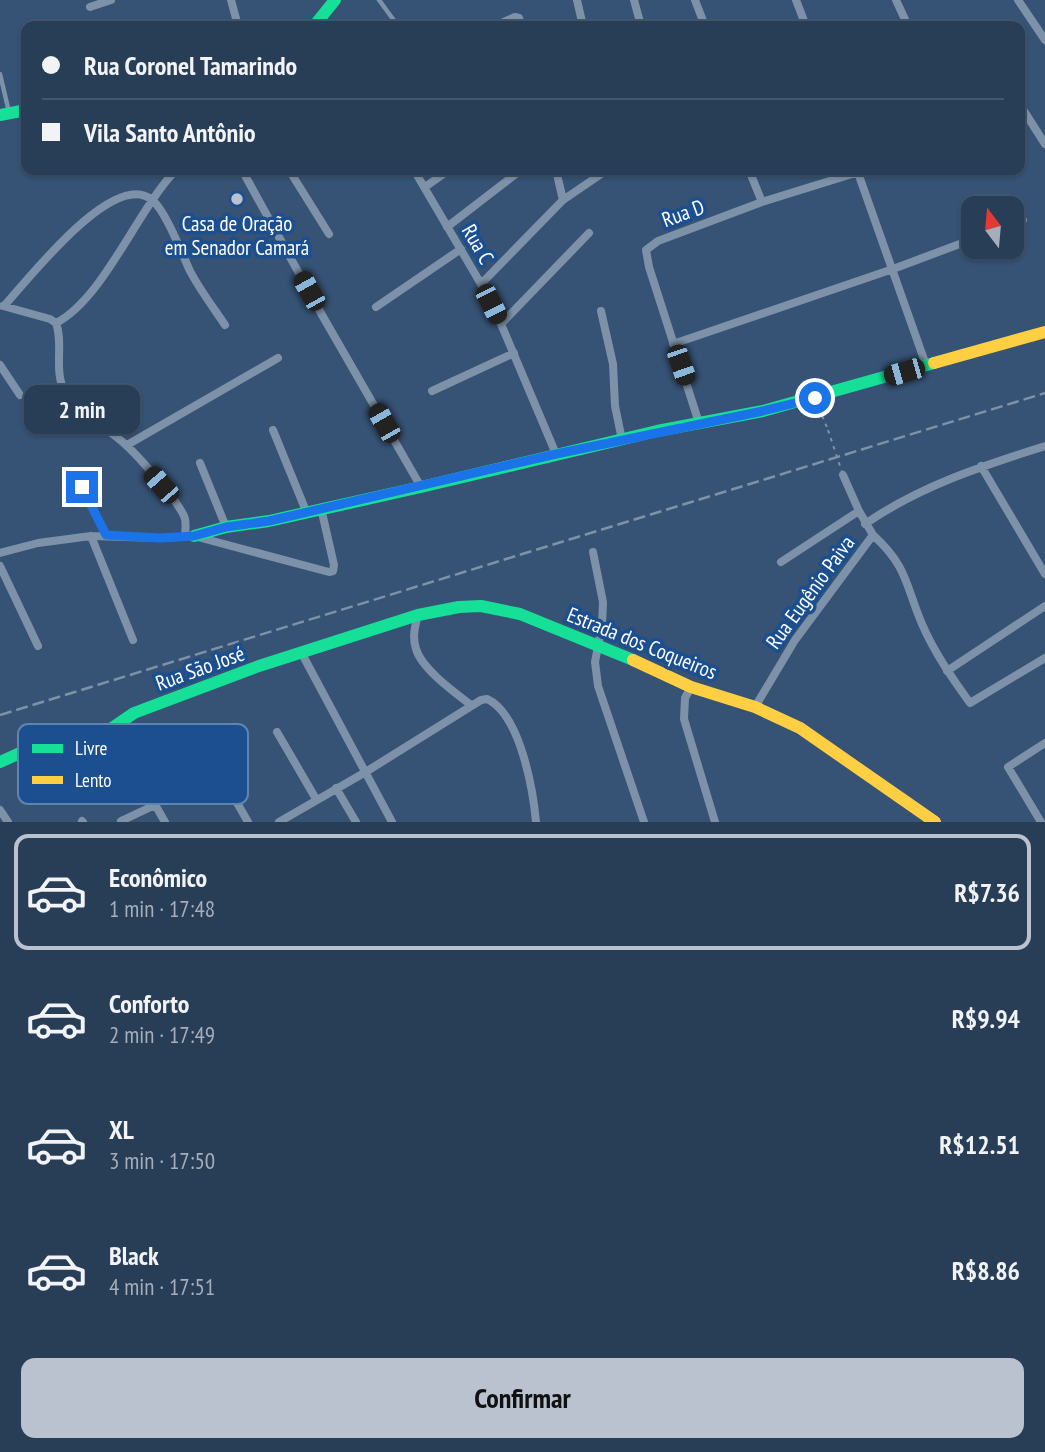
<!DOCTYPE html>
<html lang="pt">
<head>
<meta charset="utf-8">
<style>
	body { margin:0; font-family:"PT Sans Narrow",sans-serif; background:#30455d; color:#f1f3f6; height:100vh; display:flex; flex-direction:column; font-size:26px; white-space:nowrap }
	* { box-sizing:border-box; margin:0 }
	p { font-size:23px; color:#a5aeba }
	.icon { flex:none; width:38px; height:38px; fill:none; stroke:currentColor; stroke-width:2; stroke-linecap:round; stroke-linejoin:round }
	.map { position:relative; height:822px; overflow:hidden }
	.drawer { display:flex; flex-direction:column; background:#283e57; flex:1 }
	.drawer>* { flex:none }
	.hud { position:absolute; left:21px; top:21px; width:1004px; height:154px; border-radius:14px; box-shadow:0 2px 5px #0004,0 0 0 2px #44576d; display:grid; align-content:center; height:154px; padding:0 21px; background:#283e57 }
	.needle { width:46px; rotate:344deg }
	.tools { position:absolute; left:961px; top:196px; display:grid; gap:14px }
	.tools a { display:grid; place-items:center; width:63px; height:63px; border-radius:14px; background:#283e57; box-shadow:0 2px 5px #0004,0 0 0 2px #44576d; font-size:35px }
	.end { position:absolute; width:32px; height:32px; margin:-16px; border:9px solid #1a73e8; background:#fff; box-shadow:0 0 0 4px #fff }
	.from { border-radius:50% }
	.bubble { position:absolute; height:49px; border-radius:14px; background:#283e57; box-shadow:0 2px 5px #0004,0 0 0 2px #44576d; font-size:23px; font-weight:800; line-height:49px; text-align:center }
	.car { position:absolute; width:21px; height:42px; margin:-21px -10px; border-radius:9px; box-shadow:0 0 5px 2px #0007; background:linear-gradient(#222 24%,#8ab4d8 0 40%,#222 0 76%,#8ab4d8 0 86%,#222 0) }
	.hud b { display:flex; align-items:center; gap:24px; height:66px; font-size:26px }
	.hud b+b { border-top:2px solid #44576d }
	.hud i { width:18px; height:18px; background:#f1f3f6 }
	ul { padding:12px 0 0; list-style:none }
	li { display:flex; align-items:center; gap:21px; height:116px; margin:0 14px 10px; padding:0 7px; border:4px solid transparent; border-radius:14px }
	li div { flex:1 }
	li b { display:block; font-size:26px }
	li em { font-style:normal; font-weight:800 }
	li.active { border-color:#b9c2ce }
	li>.icon { width:63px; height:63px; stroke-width:1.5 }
	.primary-button { display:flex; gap:14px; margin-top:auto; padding:14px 21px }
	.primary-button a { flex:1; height:80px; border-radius:14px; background:#b9c2ce; color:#111; font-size:28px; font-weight:800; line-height:80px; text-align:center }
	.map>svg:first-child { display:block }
</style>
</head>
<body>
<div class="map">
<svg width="1045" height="822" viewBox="0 0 1045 822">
	<rect width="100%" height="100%" fill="#365274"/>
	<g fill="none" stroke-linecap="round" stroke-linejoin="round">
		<!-- path -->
		<path stroke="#7d92a8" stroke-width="2" stroke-dasharray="3.5 5" stroke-linecap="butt" d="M819 408 828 430"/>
		<!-- lane -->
		<path stroke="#7d92a8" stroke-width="4.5" d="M379 0 398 26
			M0 74 9 112"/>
		<!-- street -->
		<path stroke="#7d92a8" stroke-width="8" d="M231 0 238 26
			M577 0 583 26
			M634 0 641 26
			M695 0 705 26
			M796 0 806 26
			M896 0 908 26
			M1018 0 1045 40
			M90 7 111 0
			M495 26 515 17 519 18 522 26
			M1020 110 1024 111 1045 144
			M242 170 322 315 421 487
			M289 170 329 234
			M414 170 481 284 501 324 556 454
			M556 170 563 200
			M749 170 762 202
			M857 170 926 365
			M425 187 449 170
			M1012 225 1023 220
			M447 227 521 170
			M481 284 563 200 607 170
			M3 306 50 319 56 323
			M4 306C27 281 114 168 152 200 166 211 182 254 190 271 200 290 213 307 225 325
			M376 307 461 249
			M601 311 613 364 615 406 622 440
			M56 323C64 344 53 371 65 392 78 414 107 427 126 445 139 457 177 500 184 516 187 522 185 530 185 537
			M56 323C104 298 137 210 176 170
			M501 324 589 233
			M673 344 893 269 973 239
			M0 365 20 395
			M432 391 514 353
			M699 423 649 267 646 250 658 241 762 202 865 170
			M273 430 306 511
			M127 445 278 358
			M200 463 226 527
			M981 466 1045 574
			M843 475 859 511
			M82 487 106 535
			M865 524C920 486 982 466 1045 446
			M873 535C908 567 905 584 922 624 934 652 952 678 970 703L1045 658
			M91 536 133 640
			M593 552 603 602 602 625 595 662 598 686 644 822
			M0 553 38 543 91 536 160 538 194 536 329 572 333 571 334 565 321 508
			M0 566 38 646
			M418 615C415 626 412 637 416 649 422 669 454 692 471 705
			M301 652 392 822
			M947 671 1045 606
			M691 687 685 698 684 719 715 822
			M755 707 795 640 873 535 859 511 781 562
			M277 732 316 799
			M211 757 248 822
			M336 788 356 822
			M153 801 165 822
			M0 810 8 822
			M82 821 83 822
			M121 821 155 805
			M279 822 364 773 481 700 487 699C520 714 533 789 536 822
			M1041 822 1008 767 1045 743"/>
		<!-- fast -->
		<path stroke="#16e098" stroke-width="12" d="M314 26 335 0
			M0 115 26 110
			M194 536 226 527 269 521 421 487 657 431 763 411 934 363
			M0 762 29 749 80 742 102 735 134 713 259 666 418 615 459 607 481 606 520 614 633 660"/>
		<!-- slow -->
		<path stroke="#ffcf43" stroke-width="12" d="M934 363 1045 332
			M633 660 691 687 755 707 800 728 935 822"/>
		<!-- rail -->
		<path stroke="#7e92a7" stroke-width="2.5" stroke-dasharray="12 5" stroke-linecap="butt" d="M0 715 1045 393"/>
		<!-- path-bridge -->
		<path stroke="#7d92a8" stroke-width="2" stroke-dasharray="3.5 5" stroke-linecap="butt" d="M828 430 843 475"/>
	</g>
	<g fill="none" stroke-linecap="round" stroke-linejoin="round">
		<!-- route -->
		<path stroke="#1a73e8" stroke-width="9" d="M82 487 106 535 160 538 194 536 226 527 269 521 556 454 763 411 815 398"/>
	</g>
	<!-- markers -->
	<circle fill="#b9c2ce" stroke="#1b4f8f" stroke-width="2.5" cx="237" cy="199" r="7"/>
	<g text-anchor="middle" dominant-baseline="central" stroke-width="7" stroke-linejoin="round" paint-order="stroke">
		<!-- street labels -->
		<g font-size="21" fill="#fff" stroke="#1b4f8f">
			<text transform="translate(683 213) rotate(-20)">Rua D</text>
			<text transform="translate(478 244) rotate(60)">Rua C</text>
			<text transform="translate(810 592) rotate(-54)">Rua Eugênio Paiva</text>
			<text transform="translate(642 643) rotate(22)">Estrada dos Coqueiros</text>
			<text transform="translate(200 668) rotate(-20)">Rua São José</text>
		</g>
		<!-- poi labels -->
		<g font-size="21" fill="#fff" stroke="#1b4f8f">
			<text x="237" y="223">Casa de Oração<tspan x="237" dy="24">em Senador Camará</tspan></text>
		</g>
	</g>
	<!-- legend -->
	<rect x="18" y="724" width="230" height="80" rx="10" fill="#1b4f8f" stroke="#5f84b1" stroke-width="2"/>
	<rect x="32" y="744" width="31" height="9" fill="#16e098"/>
	<rect x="32" y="776" width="31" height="8" fill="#ffcf43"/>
	<g font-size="19" fill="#fff">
		<text x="75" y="755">Livre</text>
		<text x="75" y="787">Lento</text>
	</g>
</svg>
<div class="tools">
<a><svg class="needle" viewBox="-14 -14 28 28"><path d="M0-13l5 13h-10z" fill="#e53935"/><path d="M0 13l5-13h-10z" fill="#a5aeba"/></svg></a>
</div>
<i class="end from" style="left:815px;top:398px"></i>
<i class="end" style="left:82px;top:487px"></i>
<div class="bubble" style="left:24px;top:385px;width:116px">2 min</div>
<i class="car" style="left:309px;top:291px;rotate:331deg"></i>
<i class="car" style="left:491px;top:304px;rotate:153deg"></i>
<i class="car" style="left:681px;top:365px;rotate:161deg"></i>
<i class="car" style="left:904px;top:372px;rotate:254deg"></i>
<i class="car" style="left:384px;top:423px;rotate:330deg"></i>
<i class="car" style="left:161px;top:485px;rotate:319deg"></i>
<div class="hud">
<b><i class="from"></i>Rua Coronel Tamarindo</b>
<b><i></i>Vila Santo Antônio</b>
</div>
</div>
<section class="drawer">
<ul>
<li class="active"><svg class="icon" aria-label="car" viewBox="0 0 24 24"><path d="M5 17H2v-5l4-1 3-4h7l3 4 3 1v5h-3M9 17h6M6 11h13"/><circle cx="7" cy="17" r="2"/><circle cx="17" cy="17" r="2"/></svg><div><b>Econômico</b><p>1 min · 17:48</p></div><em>R$7.36</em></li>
<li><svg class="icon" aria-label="car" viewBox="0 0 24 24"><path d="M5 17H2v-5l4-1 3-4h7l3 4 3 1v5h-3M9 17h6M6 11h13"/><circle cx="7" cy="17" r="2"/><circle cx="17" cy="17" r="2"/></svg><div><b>Conforto</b><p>2 min · 17:49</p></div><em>R$9.94</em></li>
<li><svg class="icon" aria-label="car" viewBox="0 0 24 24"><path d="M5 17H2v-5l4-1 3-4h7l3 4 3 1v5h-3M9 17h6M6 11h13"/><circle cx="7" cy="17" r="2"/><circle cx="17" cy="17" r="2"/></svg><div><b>XL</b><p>3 min · 17:50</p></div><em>R$12.51</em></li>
<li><svg class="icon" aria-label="car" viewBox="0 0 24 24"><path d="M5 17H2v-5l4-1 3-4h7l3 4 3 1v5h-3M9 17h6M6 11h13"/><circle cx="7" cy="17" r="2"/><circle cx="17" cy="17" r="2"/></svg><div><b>Black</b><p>4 min · 17:51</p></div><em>R$8.86</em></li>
</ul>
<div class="primary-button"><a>Confirmar</a></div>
</section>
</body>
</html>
